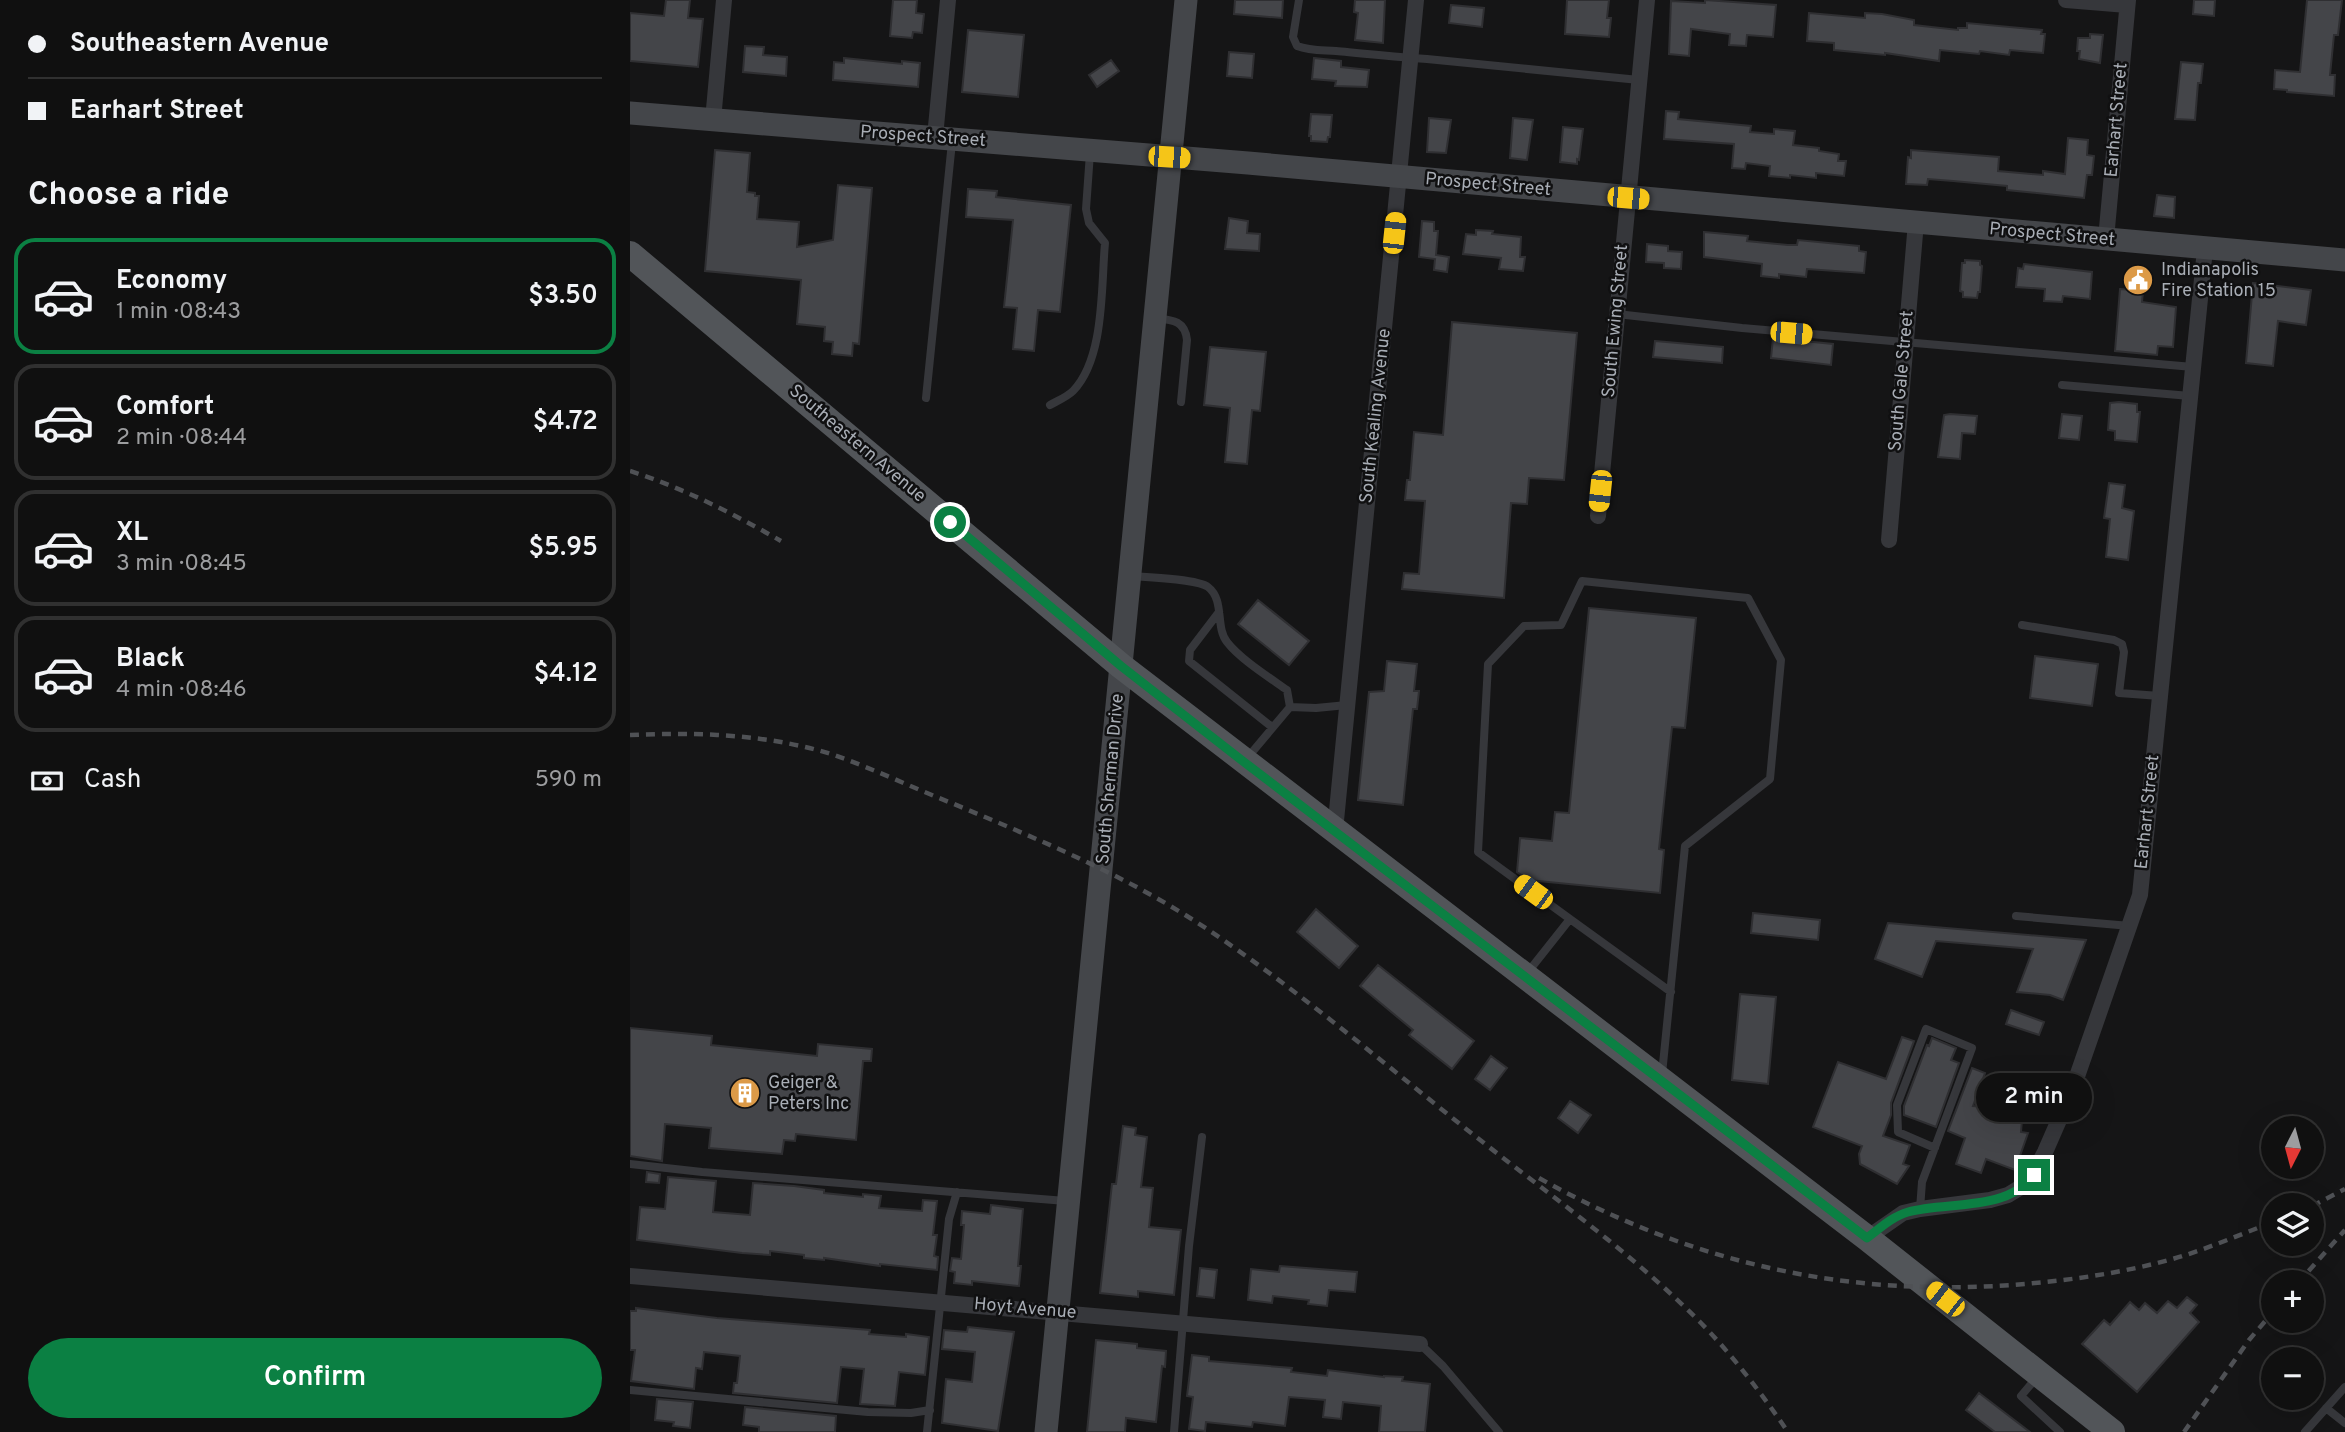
<!DOCTYPE html>
<html lang="en">
<head>
<meta charset="utf-8">
<style>
	body { margin:0; font-family:Overpass,sans-serif; background:#191919; color:#f1f3f6; height:100vh; display:flex; flex-direction:column; font-size:26px; white-space:nowrap }
	* { box-sizing:border-box; margin:0 }
	p { font-size:23px; color:#9c9d9f }
	.icon { flex:none; width:38px; height:38px; fill:none; stroke:currentColor; stroke-width:2; stroke-linecap:round; stroke-linejoin:round }
	.map { position:relative; flex:1; overflow:hidden }
	.panel { display:flex; flex-direction:column; background:#101010; width:630px }
	.panel>* { flex:none }
	.top-card { display:grid; align-content:center; height:154px; padding:0 28px; background:#101010 }
	.needle { width:46px; rotate:186deg }
	.controls { position:absolute; left:1631px; top:1116px; display:grid; gap:14px }
	.controls a { display:grid; place-items:center; width:63px; height:63px; border-radius:50%; background:#101010; box-shadow:0 7px 28px #0002,0 0 0 2px #303030; font-size:35px }
	.end { position:absolute; width:32px; height:32px; margin:-16px; border:9px solid #0b8043; background:#fff; box-shadow:0 0 0 4px #fff }
	.from { border-radius:50% }
	.bubble { position:absolute; height:49px; border-radius:24px; background:#101010; box-shadow:0 7px 28px #0002,0 0 0 2px #303030; font-size:23px; font-weight:600; line-height:49px; text-align:center }
	.car { position:absolute; width:21px; height:42px; margin:-21px -10px; border-radius:9px; box-shadow:0 0 5px 2px #0007; background:linear-gradient(#f5c518 24%,#345 0 40%,#f5c518 0 76%,#345 0 86%,#f5c518 0) }
	.top-card b { display:flex; align-items:center; gap:24px; height:66px; font-size:26px }
	.top-card b+b { border-top:2px solid #303030 }
	.top-card i { width:18px; height:18px; background:#f1f3f6 }
	ul { padding:0; list-style:none }
	li { display:flex; align-items:center; gap:21px; height:116px; margin:0 14px 10px; padding:0 14px; border:4px solid #303030; border-radius:21px }
	li div { flex:1 }
	li b { display:block; font-size:26px }
	li em { font-style:normal; font-weight:600 }
	li.selected { border-color:#0b8043 }
	li>.icon { width:63px; height:63px; stroke-width:1.5 }
	h2 { padding:0 28px; font-size:32px; line-height:84px }
	.pay { display:flex; align-items:center; gap:18px; height:77px; padding:0 28px; font-size:26px }
	.pay p { margin-inline-start:auto }
	.primary-button { display:flex; gap:14px; margin-top:auto; padding:14px 28px }
	.primary-button a { flex:1; height:80px; border-radius:42px; background:#0b8043; color:#fff; font-size:28px; font-weight:600; line-height:80px; text-align:center }
	main { display:flex; flex:1; min-height:0 }
	.map>svg:first-child { display:block }
</style>
</head>
<body>
<main>
<section class="panel">
<div class="top-card">
<b><i class="from"></i>Southeastern Avenue</b>
<b><i></i>Earhart Street</b>
</div>
<h2>Choose a ride</h2>
<ul>
<li class="selected"><svg class="icon" aria-label="car" viewBox="0 0 24 24"><path d="M5 17H2v-5l4-1 3-4h7l3 4 3 1v5h-3M9 17h6M6 11h13"/><circle cx="7" cy="17" r="2"/><circle cx="17" cy="17" r="2"/></svg><div><b>Economy</b><p>1 min · 08:43</p></div><em>$3.50</em></li>
<li><svg class="icon" aria-label="car" viewBox="0 0 24 24"><path d="M5 17H2v-5l4-1 3-4h7l3 4 3 1v5h-3M9 17h6M6 11h13"/><circle cx="7" cy="17" r="2"/><circle cx="17" cy="17" r="2"/></svg><div><b>Comfort</b><p>2 min · 08:44</p></div><em>$4.72</em></li>
<li><svg class="icon" aria-label="car" viewBox="0 0 24 24"><path d="M5 17H2v-5l4-1 3-4h7l3 4 3 1v5h-3M9 17h6M6 11h13"/><circle cx="7" cy="17" r="2"/><circle cx="17" cy="17" r="2"/></svg><div><b>XL</b><p>3 min · 08:45</p></div><em>$5.95</em></li>
<li><svg class="icon" aria-label="car" viewBox="0 0 24 24"><path d="M5 17H2v-5l4-1 3-4h7l3 4 3 1v5h-3M9 17h6M6 11h13"/><circle cx="7" cy="17" r="2"/><circle cx="17" cy="17" r="2"/></svg><div><b>Black</b><p>4 min · 08:46</p></div><em>$4.12</em></li>
</ul>
<div class="pay"><svg class="icon" aria-label="cash" viewBox="0 0 24 24"><path d="M3 7h18v10H3z"/><circle cx="12" cy="12" r="2"/></svg>Cash<p>590 m</p></div>
<div class="primary-button"><a>Confirm</a></div>
</section>
<div class="map">
<svg width="1715" height="1432" viewBox="0 0 1715 1432">
	<rect width="100%" height="100%" fill="#151516"/>
	<!-- building -->
	<path fill="#444549" stroke="#2f2f32" stroke-width="2" d="M36 0H60L58 18 73 19 68 67 0 61V13L34 16Z
		M263 0H287L286 13 294 14 292 33 283 32 282 38 260 36Z
		M605 0H653L652 18 604 14Z
		M725 0H755L753 43 725 40 728 13 724 12Z
		M937 0H979L977 18H981L979 37 935 34Z
		M1075 0 1146 5 1143 37 1117 35 1116 46 1099 45 1100 34 1061 29 1059 56 1039 54 1041 1 1075 3Z
		M1564 0H1585L1584 16 1563 14Z
		M1677 0H1712L1708 35H1704L1700 75H1705L1704 96 1657 92V90L1644 89 1645 70 1670 72Z
		M821 5 854 8 852 27 819 23Z
		M1179 13 1235 18V13L1252 14 1284 20V25L1328 30V28H1337V23L1412 30 1411 34H1415L1413 53 1380 50 1379 55 1350 51 1349 54 1310 50 1309 61 1255 53V55L1204 50V43L1177 41Z
		M338 30 394 35 388 97 332 92Z
		M1460 34 1473 35 1470 63 1449 59 1450 51H1447L1448 38H1460Z
		M115 46 134 47 133 55 157 57 156 76 113 72Z
		M599 52 624 54 622 78 597 76Z
		M214 58 272 64V61L290 63 288 87 203 80 204 62 214 63Z
		M684 58 711 61V67L739 70 737 87 705 86 706 81 682 79Z
		M481 60 489 71 467 87 459 75Z
		M1551 62 1573 64 1571 83H1568L1565 120 1545 119Z
		M1036 111 1049 112 1048 119 1121 126 1120 132 1144 134V129L1165 131 1163 145 1189 148V151L1209 154 1208 161H1216L1214 176 1186 173V178L1160 175V178L1139 176 1140 166 1116 163 1115 169 1102 168 1104 144 1034 139Z
		M681 114 702 115 700 137H698L697 142 681 141V136H679Z
		M799 118 821 120 816 153 797 152Z
		M883 118 903 120 897 160 880 158Z
		M933 127 953 129 949 160 947 159V164L930 162Z
		M1438 138 1458 140 1457 155 1464 156 1462 175H1457L1454 198 1377 190V186L1323 181 1298 179 1297 185 1276 184 1278 157 1281 158V150L1369 157 1368 171 1413 175V171L1435 174Z
		M85 150 120 153 117 192 125 193V196H129L127 219 169 222 167 247 203 240 208 185 242 188 229 344 223 343 222 356 202 354 203 342 194 341 195 327 167 324 171 280 75 271Z
		M338 189 367 191 366 197 441 205 430 312 408 310 404 351 383 349 387 308 374 307 383 220 336 217Z
		M1527 195 1545 197 1544 218 1524 216Z
		M599 218 618 221 617 233 630 234 629 251 595 249Z
		M792 221 804 222V231H808L806 255 819 257 817 272 804 270 805 259 789 257Z
		M846 230 863 231 862 234 891 237 890 257H895L893 271 869 269 871 258 833 254 836 234 846 235Z
		M1074 232 1118 236 1117 241 1158 245H1167L1168 240 1229 246V251L1236 252 1234 273 1177 269 1176 277 1149 274V278L1131 276 1132 264 1074 257Z
		M1017 244 1038 246V251L1052 252 1051 269 1034 268V263L1016 262Z
		M1335 260 1350 261V265L1352 266 1350 292H1348L1347 298 1333 297V292L1330 291 1332 263H1335Z
		M1394 264 1462 272 1460 299 1433 296 1432 302 1414 301 1415 289 1386 287 1388 268 1393 269Z
		M1623 283 1681 290 1676 325 1648 321 1643 366 1616 363Z
		M1490 289 1513 291 1512 302 1546 307 1543 347 1528 346 1527 355 1485 351Z
		M822 322 947 333 934 480 899 478 897 504 881 503 874 598 772 589 774 573 789 574 795 501 775 500 777 480H780L784 432 813 435Z
		M1143 338 1203 344 1201 365 1141 358Z
		M1025 341 1093 347 1092 363 1023 357Z
		M580 347 636 352 630 411 622 410 617 464 595 462 600 408 574 405Z
		M1489 402 1507 404V412H1510L1507 442 1485 440V431L1478 430 1480 403Z
		M1320 414 1347 416 1345 434 1332 433 1330 459 1308 457 1314 415Z
		M1432 414 1452 416 1449 440 1429 438Z
		M1479 483 1495 485 1492 508 1504 511 1498 560 1476 557 1480 519 1474 518Z
		M628 600 679 641 659 665 608 624Z
		M959 608 1066 618 1055 728 1042 727 1029 849 1034 850 1030 893 898 880 887 872 890 838 922 841 925 812 939 813Z
		M1405 656 1468 664 1462 706 1400 698Z
		M757 661 787 664 784 691H789L787 709H783L773 805 728 800 739 692 754 691Z
		M686 909 728 946 709 968 667 932Z
		M1123 913 1190 920 1188 940 1121 933Z
		M1258 923 1456 940 1433 1000 1420 995 1387 992 1403 949 1306 941 1292 977 1245 959Z
		M748 965 844 1041 822 1069 779 1035 783 1030 730 986Z
		M1110 994 1146 997 1138 1084 1102 1080Z
		M1381 1010 1414 1022 1409 1035 1376 1024Z
		M0 1028 82 1036 81 1045 187 1056 188 1044 242 1049 241 1061H233L226 1140 166 1134 165 1141 154 1140 152 1154 79 1148 81 1128 35 1124 32 1161 0 1156Z
		M1272 1037 1284 1041 1261 1103V1115L1253 1136 1280 1145 1273 1164 1279 1166 1267 1184 1230 1164 1229 1154 1232 1146 1183 1127 1208 1062 1256 1079Z
		M1302 1038 1326 1048 1321 1060 1329 1063 1306 1127 1274 1115V1106L1297 1045 1299 1046Z
		M861 1056 877 1068 860 1090 845 1079Z
		M1342 1068 1355 1073 1343 1106 1393 1109 1391 1132 1398 1133 1385 1170 1356 1159 1351 1173 1326 1164 1335 1138 1318 1131Z
		M940 1101 961 1115 948 1133 928 1118Z
		M493 1126 506 1128 505 1135 517 1137 511 1187 523 1188 519 1227 551 1230 544 1295 508 1291V1297L470 1293 482 1184H486Z
		M17 1172 30 1174 29 1183 16 1182Z
		M38 1177 86 1181 83 1212 120 1215 123 1183 164 1186 194 1190V1193L233 1197V1194L251 1196 249 1208 292 1211 293 1200 307 1201 303 1235H307L304 1256 308 1257 307 1270 250 1264V1266L194 1258V1260L174 1258V1255L140 1251V1255L112 1253 7 1240 10 1207 35 1209Z
		M361 1205 393 1209 388 1266H391L389 1286 342 1281V1285L324 1283 325 1272 320 1271 322 1258 331 1259 334 1225H331L332 1211 360 1214Z
		M650 1266 727 1272 725 1292 699 1290 697 1306 678 1304 679 1300 643 1296 642 1303 618 1300 621 1269 649 1272Z
		M570 1268 587 1270 584 1298 567 1296Z
		M1557 1297 1567 1305 1560 1313 1569 1322 1507 1392 1452 1344 1474 1320 1480 1325 1500 1302 1509 1310 1515 1303 1527 1313 1538 1301 1547 1308Z
		M6 1308 87 1318 240 1330 239 1334 276 1337V1334L299 1337 295 1375 269 1372 265 1406 230 1404 234 1369 211 1367 207 1403 103 1393 104 1383H107L110 1356 74 1352 72 1369 66 1368 64 1389 1 1381 5 1350H0V1311H6Z
		M338 1327 384 1332 368 1431 312 1423 316 1379 342 1382 345 1352 312 1349 314 1330 337 1332Z
		M466 1340 507 1344V1348L536 1351 535 1367 532 1366 526 1422 496 1418 495 1432H457Z
		M562 1355 579 1357V1361L662 1368 661 1372 697 1376 698 1370 754 1377V1376L773 1377 772 1381 800 1384 795 1432H749L751 1406 713 1402 711 1419 693 1417 695 1400 659 1397 655 1426 623 1422 622 1427 576 1422 575 1431 559 1429 563 1397 557 1396Z
		M1349 1393 1400 1432H1365L1336 1410Z
		M27 1399 63 1402 60 1428 43 1426 44 1422 25 1420Z
		M115 1407 206 1416 205 1432H129V1427L113 1425Z"/>
	<g fill="none" stroke-linecap="round" stroke-linejoin="round">
		<!-- service -->
		<path stroke="#36373b" stroke-width="8" d="M669 0 663 37 667 46C680 51 692 50 706 51 737 54 766 57 797 59L1009 80
			M987 314 1112 328 1563 367
			M526 318C543 320 555 321 557 340L551 402
			M1432 385 1560 396
			M296 398 322 142
			M420 405C427 401 437 397 443 391 475 358 471 286 475 243L459 223 456 209 460 153
			M502 576C517 577 568 579 578 587 595 600 585 627 597 642 610 659 640 678 657 690L660 707 618 757
			M589 612 560 650 559 661 642 727
			M1392 625 1484 640 1492 644 1494 652 1489 693 1530 696
			M660 707 686 708 717 705
			M1386 916 1500 926
			M940 919 1041 992
			M898 972 940 919 848 852 858 664 894 626 931 625 952 581 1118 598 1151 660 1140 779 1055 846 1032 1074
			M0 1164 72 1172 436 1201
			M1290 1209 1292 1182 1342 1048 1296 1029 1267 1105 1268 1132 1305 1148
			M790 1344 813 1366 869 1432
			M1407 1377 1391 1396 1430 1432
			M0 1390 238 1412 281 1413 300 1410
			M1696 1408 1715 1423
			M297 1432 319 1219 327 1192
			M544 1432 559 1246 572 1137
			M1675 1432 1715 1387"/>
		<!-- minor -->
		<path stroke="#36373b" stroke-width="16" d="M1436 0 1497 5
			M83 120 94 0
			M305 137 318 0
			M1476 239 1498 0
			M968 516 1017 0
			M1259 540 1286 222
			M705 831 786 0
			M1237 1238 1273 1213 1290 1209 1360 1200 1378 1195 1399 1182 1415 1152 1443 1088 1510 895 1575 249
			M0 1276 790 1344"/>
		<!-- secondary -->
		<path stroke="#44464a" stroke-width="23" d="M0 113 618 163 1715 260
			M416 1432 556 0"/>
		<!-- primary -->
		<path stroke="#525559" stroke-width="26" d="M0 254 491 666 1237 1238 1482 1432"/>
		<!-- rail -->
		<path stroke="#4f5155" stroke-width="4.5" stroke-dasharray="9 7" stroke-linecap="butt" d="M0 471C53 488 102 513 151 541
			M0 735C67 732 136 734 201 754 242 768 283 788 324 804 412 841 500 877 580 931 672 993 758 1067 845 1136 921 1196 1003 1254 1071 1323 1104 1357 1132 1394 1158 1432
			M909 1178C1059 1262 1211 1297 1382 1285 1435 1281 1487 1274 1539 1260 1575 1250 1609 1235 1643 1222
			M1682 1206 1715 1189
			M1668 1283 1715 1230
			M1554 1432 1619 1340 1643 1312"/>
	</g>
	<g fill="none" stroke-linecap="round" stroke-linejoin="round">
		<!-- route -->
		<path stroke="#0b8043" stroke-width="9" d="M320 522 491 666 614 762 1237 1238C1249 1229 1263 1216 1278 1212 1317 1201 1377 1212 1404 1175"/>
	</g>
	<!-- icons -->
	<defs>
		<g id="civic-disc" transform="scale(1.575)"><circle r="9.5" fill="#dc9a47" stroke="#101011"/><path d="M-.6-6.5H3V-4.5H.6V-3L4-1V1h2V6H-6V1h2V-1L-.6-3ZM-1.2 2.5V6h2.4V2.5Z" fill="#fff"/></g>
		<g id="building-disc" transform="scale(1.575)"><circle r="9.5" fill="#dc9a47" stroke="#101011"/><path d="M-4-6H4V6H1V3H-1V6H-4ZM-2.5-4.3h1.7v1.8h-1.7ZM.8-4.3h1.7v1.8H.8ZM-2.5-1h1.7V.8h-1.7ZM.8-1h1.7V.8H.8Z" fill="#fff"/></g>
	</defs>
	<g fill-rule="evenodd">
		<use href="#civic-disc" x="1508" y="280"/>
		<use href="#building-disc" x="115" y="1093"/>
	</g>
	<g text-anchor="middle" dominant-baseline="central" stroke-width="5" stroke-linejoin="round" paint-order="stroke">
		<!-- street labels -->
		<g font-size="18" fill="#a8adb5" stroke="#101011">
			<text transform="translate(1487 120) rotate(-85)">Earhart Street</text>
			<text transform="translate(293 137) rotate(4)">Prospect Street</text>
			<text transform="translate(858 185) rotate(5)">Prospect Street</text>
			<text transform="translate(1422 235) rotate(5)">Prospect Street</text>
			<text transform="translate(986 321) rotate(-85)">South Ewing Street</text>
			<text transform="translate(1272 381) rotate(-85)">South Gale Street</text>
			<text transform="translate(746 416) rotate(-84)">South Kealing Avenue</text>
			<text transform="translate(227 444) rotate(40)">Southeastern Avenue</text>
			<text transform="translate(481 779) rotate(-85)">South Sherman Drive</text>
			<text transform="translate(1518 812) rotate(-84)">Earhart Street</text>
			<text transform="translate(395 1309) rotate(5)">Hoyt Avenue</text>
		</g>
		<!-- poi labels -->
		<g font-size="18" fill="#a8adb5" stroke="#101011" text-anchor="start">
			<text x="1531" y="270">Indianapolis<tspan x="1531" dy="21">Fire Station 15</tspan></text>
			<text x="138" y="1083">Geiger &amp;<tspan x="138" dy="21">Peters Inc</tspan></text>
		</g>
	</g>
</svg>
<div class="controls">
<a><svg class="needle" viewBox="-14 -14 28 28"><path d="M0-13l5 13h-10z" fill="#e53935"/><path d="M0 13l5-13h-10z" fill="#9c9d9f"/></svg></a>
<a><svg class="icon" aria-label="layers" viewBox="0 0 24 24"><path d="M12 4l9 5-9 5-9-5zM3 14l9 5 9-5"/></svg></a>
<a>+</a>
<a>−</a>
</div>
<i class="end from" style="left:320px;top:522px"></i>
<i class="end" style="left:1404px;top:1175px"></i>
<div class="bubble" style="left:1346px;top:1073px;width:116px">2 min</div>
<i class="car" style="left:539px;top:157px;rotate:94deg"></i>
<i class="car" style="left:998px;top:198px;rotate:95deg"></i>
<i class="car" style="left:764px;top:233px;rotate:6deg"></i>
<i class="car" style="left:1161px;top:333px;rotate:95deg"></i>
<i class="car" style="left:970px;top:491px;rotate:186deg"></i>
<i class="car" style="left:903px;top:892px;rotate:306deg"></i>
<i class="car" style="left:1315px;top:1299px;rotate:308deg"></i>
</div>
</main>
</body>
</html>
